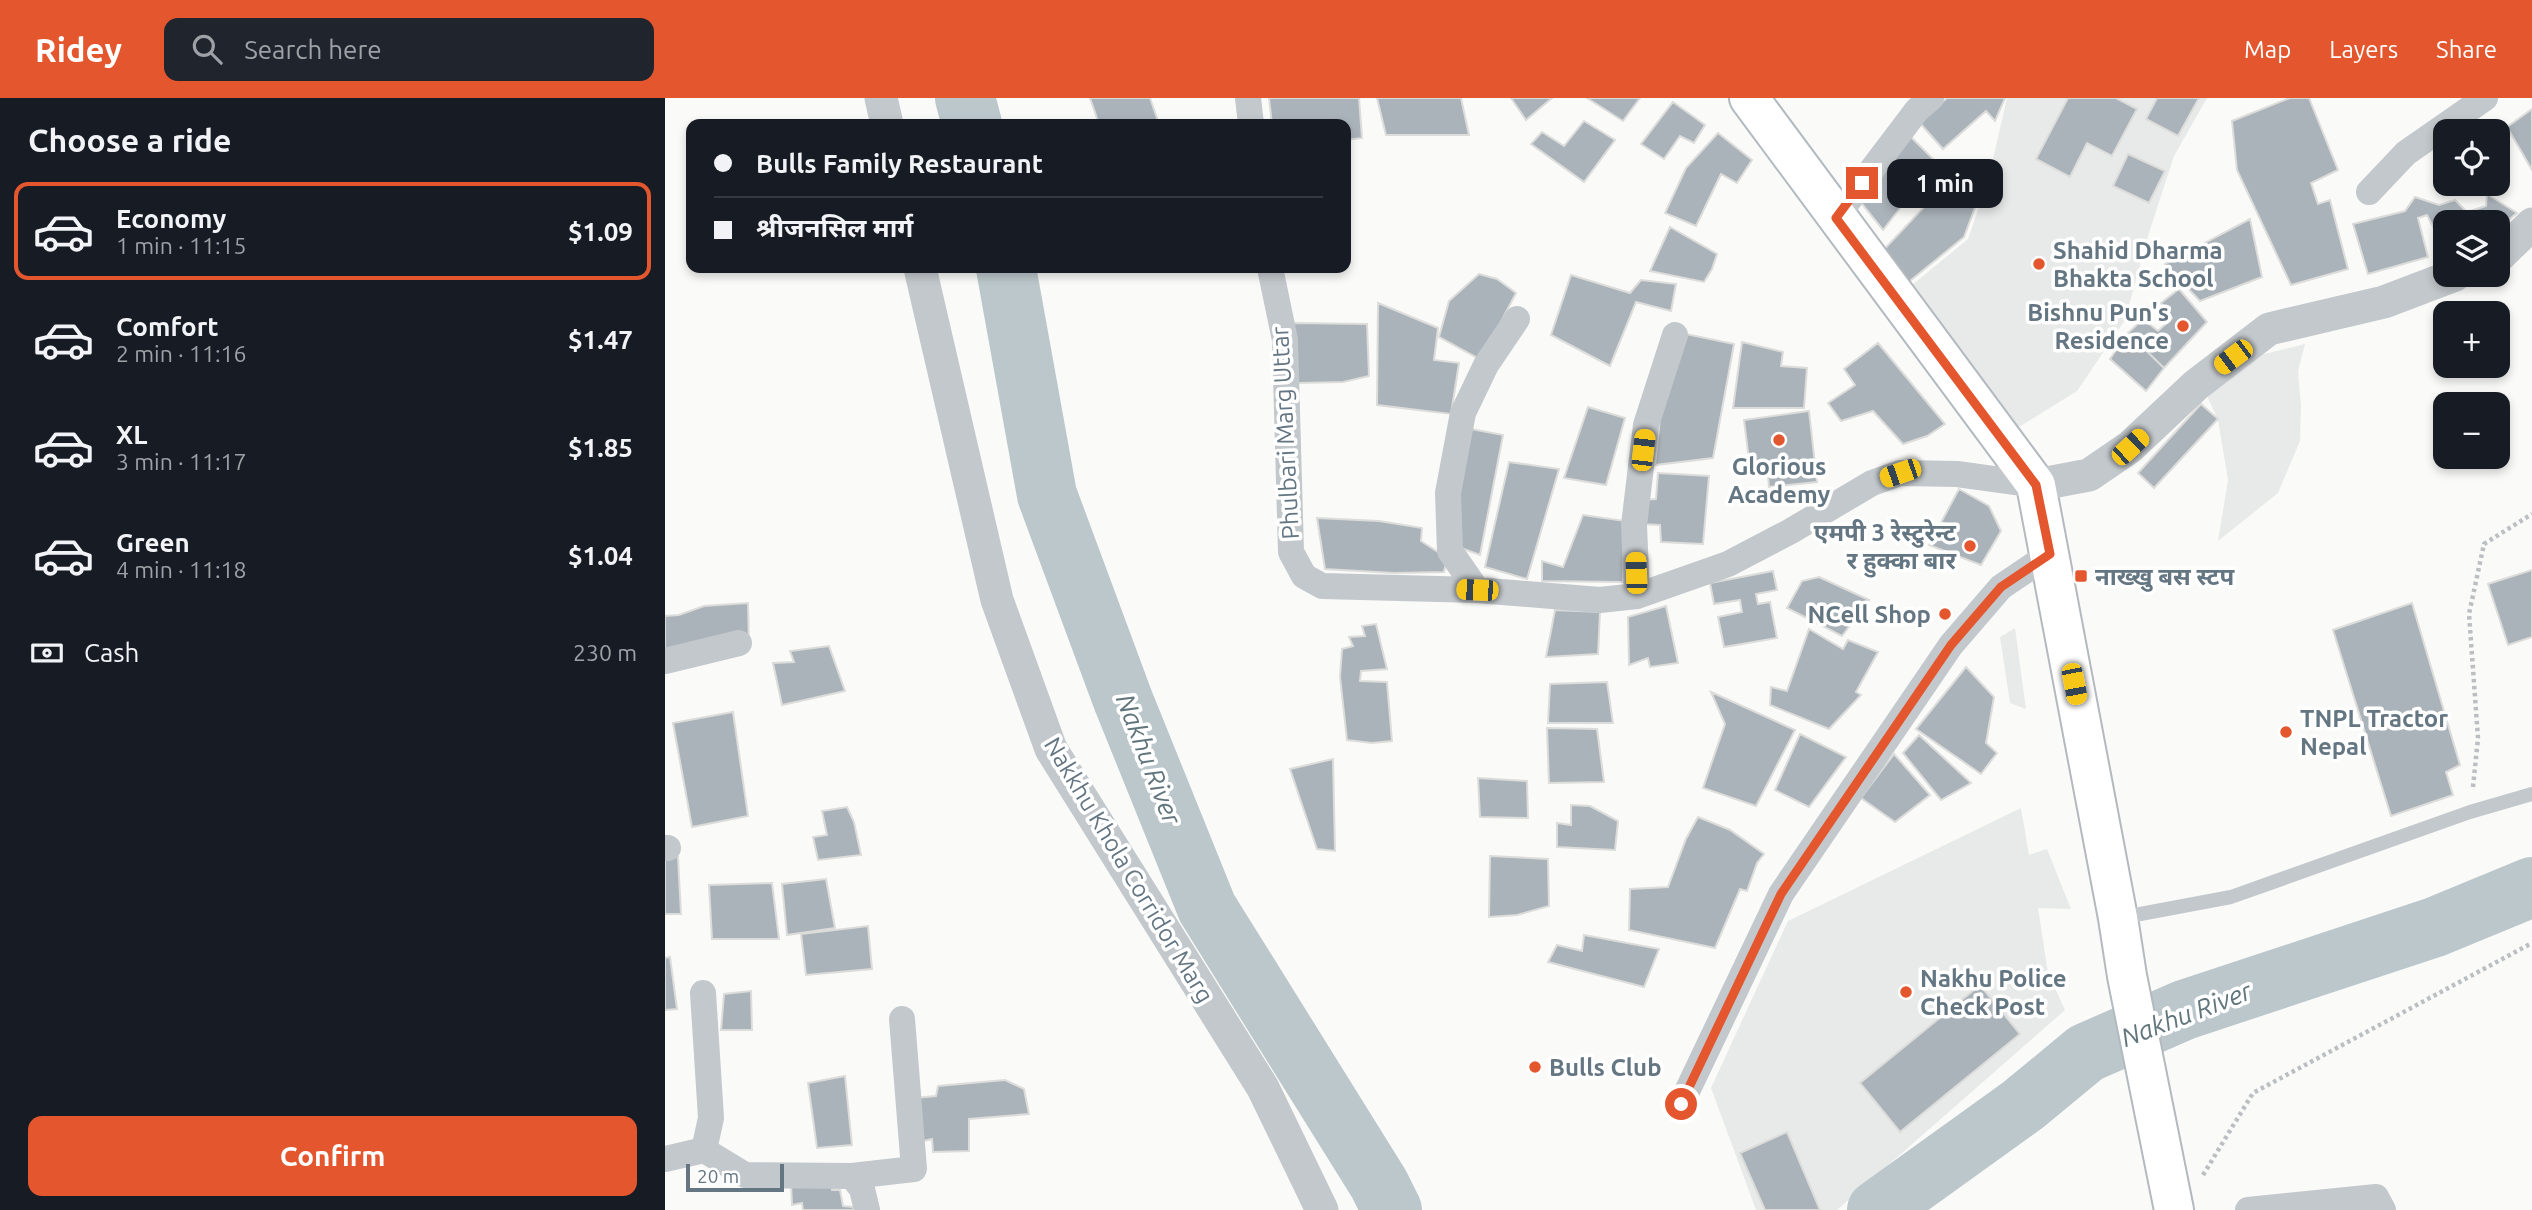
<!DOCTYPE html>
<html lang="en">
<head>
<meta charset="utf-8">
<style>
	body { margin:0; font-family:Ubuntu,"Noto Sans Devanagari",sans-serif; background:#20242c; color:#f1f3f6; height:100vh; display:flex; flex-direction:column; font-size:26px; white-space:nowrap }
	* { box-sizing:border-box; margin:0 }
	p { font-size:23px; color:#9ea1a6 }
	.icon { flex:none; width:38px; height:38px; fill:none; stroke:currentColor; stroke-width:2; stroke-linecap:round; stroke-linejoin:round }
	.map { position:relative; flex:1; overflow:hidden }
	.drawer { display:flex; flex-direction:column; background:#171b24; width:665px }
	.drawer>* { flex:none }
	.hud { position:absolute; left:21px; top:21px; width:665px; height:154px; border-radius:14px; box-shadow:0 4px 10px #0003; display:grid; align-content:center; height:154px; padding:0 28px; background:#171b24 }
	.fabs { position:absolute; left:1768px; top:21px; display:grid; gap:14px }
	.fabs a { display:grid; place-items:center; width:77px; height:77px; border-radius:14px; background:#171b24; box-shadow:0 4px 10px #0003; font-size:35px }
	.scale { position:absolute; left:21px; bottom:18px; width:98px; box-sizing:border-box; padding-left:7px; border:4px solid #657683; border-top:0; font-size:19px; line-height:24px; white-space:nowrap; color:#657683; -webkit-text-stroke:5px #fff; paint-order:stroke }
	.end { position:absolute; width:32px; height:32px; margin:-16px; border:9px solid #e4572e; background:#fff; box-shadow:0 0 0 4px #fff }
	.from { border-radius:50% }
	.bubble { position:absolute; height:49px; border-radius:14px; background:#171b24; box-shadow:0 4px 10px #0003; font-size:23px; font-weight:600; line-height:49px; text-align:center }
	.car { position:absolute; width:21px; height:42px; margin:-21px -10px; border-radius:9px; box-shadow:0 0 5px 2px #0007; background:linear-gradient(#f5c518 24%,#345 0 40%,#f5c518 0 76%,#345 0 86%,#f5c518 0) }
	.hud b { display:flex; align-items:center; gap:24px; height:66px; font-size:26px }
	.hud b+b { border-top:2px solid #363941 }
	.hud i { width:18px; height:18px; background:#f1f3f6 }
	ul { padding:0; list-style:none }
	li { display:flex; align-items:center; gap:21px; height:98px; margin:0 14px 10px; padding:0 14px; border:4px solid transparent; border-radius:14px }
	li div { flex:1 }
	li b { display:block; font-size:26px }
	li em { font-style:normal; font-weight:600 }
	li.selected { border-color:#e4572e }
	li>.icon { width:63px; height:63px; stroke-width:1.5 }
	h2 { padding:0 28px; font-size:32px; line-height:84px }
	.pay { display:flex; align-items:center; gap:18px; height:77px; padding:0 28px; font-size:26px }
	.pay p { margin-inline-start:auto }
	.cta { display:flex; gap:14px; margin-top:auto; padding:14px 28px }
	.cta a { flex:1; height:80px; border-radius:14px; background:#e4572e; color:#fff; font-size:28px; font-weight:600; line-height:80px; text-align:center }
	header { display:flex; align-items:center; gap:42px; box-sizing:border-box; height:98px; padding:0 35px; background:#e4572e; color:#fff }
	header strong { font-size:33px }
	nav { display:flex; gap:38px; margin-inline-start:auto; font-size:24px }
	.search { width:490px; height:63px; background:#20242c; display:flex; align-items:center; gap:18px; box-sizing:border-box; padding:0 24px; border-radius:14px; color:#9ea1a6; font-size:26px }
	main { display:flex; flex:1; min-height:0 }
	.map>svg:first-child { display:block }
</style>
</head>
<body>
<header>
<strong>Ridey</strong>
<div class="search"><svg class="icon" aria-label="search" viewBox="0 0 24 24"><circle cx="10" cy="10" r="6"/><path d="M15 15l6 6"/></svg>Search here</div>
<nav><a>Map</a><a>Layers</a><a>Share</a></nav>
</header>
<main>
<section class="drawer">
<h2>Choose a ride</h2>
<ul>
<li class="selected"><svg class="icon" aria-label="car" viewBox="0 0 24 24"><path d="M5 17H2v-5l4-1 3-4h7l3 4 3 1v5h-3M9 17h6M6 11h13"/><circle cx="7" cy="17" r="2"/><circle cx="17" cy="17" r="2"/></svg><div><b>Economy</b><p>1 min · 11:15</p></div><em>$1.09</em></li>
<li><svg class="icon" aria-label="car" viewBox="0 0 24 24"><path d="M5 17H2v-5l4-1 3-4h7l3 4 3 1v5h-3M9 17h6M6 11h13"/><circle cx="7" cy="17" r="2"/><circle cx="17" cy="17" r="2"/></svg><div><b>Comfort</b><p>2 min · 11:16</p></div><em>$1.47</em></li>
<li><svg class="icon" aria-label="car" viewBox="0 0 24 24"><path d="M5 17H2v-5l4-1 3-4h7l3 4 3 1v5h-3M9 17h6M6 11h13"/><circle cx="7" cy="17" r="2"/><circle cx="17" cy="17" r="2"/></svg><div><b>XL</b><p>3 min · 11:17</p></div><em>$1.85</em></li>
<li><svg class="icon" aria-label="car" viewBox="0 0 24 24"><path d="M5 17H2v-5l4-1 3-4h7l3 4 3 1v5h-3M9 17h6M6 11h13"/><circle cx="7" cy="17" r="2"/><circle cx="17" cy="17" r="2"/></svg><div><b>Green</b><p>4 min · 11:18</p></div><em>$1.04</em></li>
</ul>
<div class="pay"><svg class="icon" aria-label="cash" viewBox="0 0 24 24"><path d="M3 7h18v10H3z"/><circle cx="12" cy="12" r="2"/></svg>Cash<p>230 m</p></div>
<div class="cta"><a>Confirm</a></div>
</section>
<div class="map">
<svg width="1867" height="1112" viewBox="0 0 1867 1112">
	<rect width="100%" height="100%" fill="#fafaf8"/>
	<!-- built -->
	<path fill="#e8e9e9" d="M1342 0H1542L1509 58 1483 138 1460 222 1412 293 1354 329 1241 192 1303 141 1323 83Z
		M1640 246 1633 273 1636 308 1635 343 1613 395 1553 443 1563 382 1553 322 1542 298 1595 257Z
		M1350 530 1361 611 1345 605 1335 539Z
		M1356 710 1364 757 1382 751 1406 811 1373 810 1383 875 1400 912 1172 1112H1091L1046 990 1123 823Z"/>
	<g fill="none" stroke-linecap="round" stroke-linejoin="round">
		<!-- river -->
		<path stroke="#bbc7cb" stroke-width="60" d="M300 0 307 26
			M341 170 382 397 458 602 542 810 714 1086 727 1112
			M1212 1112 1358 1007 1421 955 1519 912 1770 829 1867 789"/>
	</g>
	<!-- building -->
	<path fill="#aab3b9" stroke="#dcdcda" stroke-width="2" d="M425 0H485L494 26H434Z
		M604 0H694L697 40 681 42V26H607Z
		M712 0H796L804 37H721Z
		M846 0H887L861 22Z
		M922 0H975L958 23Z
		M1282 0H1340L1330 23 1321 13 1278 51 1254 24Z
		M1403 0H1451L1472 11 1447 58 1422 45 1405 79 1371 61Z
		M1492 0H1534L1513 38 1481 21Z
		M1625 0H1644L1673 72 1646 85 1653 106 1665 102 1683 171 1626 187 1572 72 1567 23Z
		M1008 4 1040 27 1029 45 1015 38 999 61 976 46Z
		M1867 11V72L1842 29Z
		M919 23 950 42 919 84 866 46 877 34 899 48Z
		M1053 35 1087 62 1072 85 1056 76 1031 128 1000 115 1021 70Z
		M1245 38 1271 64 1218 132 1193 101Z
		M1463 56 1500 73 1484 105 1448 88Z
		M1303 62 1321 80 1299 139 1240 187 1213 158Z
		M1822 96 1852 115 1832 131V124H1780V152L1762 117 1753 120 1763 159 1703 176 1688 126 1740 113 1750 99 1774 107 1790 102 1802 114 1821 108Z
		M1585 121 1597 179 1535 203 1500 166Z
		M1005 129 1052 156 1047 171 1039 184 985 173Z
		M814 176 832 181 851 195 816 262 774 239 784 203Z
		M906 177 965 195 976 182 1011 186 1006 213 971 204 945 268 886 237Z
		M1514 191 1542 224 1499 270 1463 235 1478 221 1493 233 1507 220 1496 205Z
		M713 205 773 230 769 262 794 265 786 316 712 307Z
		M628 225 702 226 704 278 678 284 633 285Z
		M1463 235 1499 270 1481 293 1445 261Z
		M1021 236 1069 246 1048 360 990 367 995 321Z
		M1077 244 1118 254 1116 268 1142 270 1139 310H1068Z
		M1213 245 1280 326 1262 338 1238 346 1208 313 1176 323 1163 305 1190 287 1179 271Z
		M1536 306 1553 321 1489 390 1473 375Z
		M923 309 960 320 941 387 899 380Z
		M1144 313 1152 384 1104 389 1102 368 1085 370 1079 322Z
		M806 331 838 337 815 457 791 448 792 387Z
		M844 364 894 371 862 481 820 469Z
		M993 375 1044 378 1038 446 996 444 995 427 975 426 978 402 991 401Z
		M1294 391 1324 408 1336 433 1316 467 1264 447Z
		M918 417 960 423 958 484 877 483V463L898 469Z
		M652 420 714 423 757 430 756 443 782 460 779 474 729 475 660 471Z
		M1867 472V539L1843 547 1823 486Z
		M1108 473 1112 492 1091 496 1093 506 1105 504 1112 540 1059 549 1053 519 1077 514 1075 502 1049 506 1045 485Z
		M1154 479 1204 502 1177 538 1122 510 1137 483Z
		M83 505 84 548 0 558V518L14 517 39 508Z
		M1747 505 1795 667 1781 674 1788 697 1726 718 1668 532Z
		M1001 508 1013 565 985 569 983 560 964 567 963 519Z
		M890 512 935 514 933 556 881 559Z
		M711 526 722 571 696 573 695 583 722 584 727 643 707 645 682 642 675 579 677 551 688 548 684 539 700 538 697 528Z
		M1144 531 1178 551 1183 542 1213 554 1191 594 1196 597 1164 631 1105 607 1106 589 1122 593Z
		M164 548 180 593 117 607 108 565 129 564 125 553Z
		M1301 569 1329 599 1321 645 1332 655 1316 676 1251 631Z
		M942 584 948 625H883L885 586Z
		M1046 594 1130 632 1091 708 1038 690 1060 626Z
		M68 614 83 718 27 729 8 625Z
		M882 630 932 631 939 684 884 685Z
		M1135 636 1181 659 1144 709 1110 692Z
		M1254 637 1306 685 1276 702 1238 655Z
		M1229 656 1265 697 1230 724 1196 700Z
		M668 661 670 753 652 751 625 671Z
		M813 680 862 683 863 720 815 719Z
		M906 707 925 708 953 723 950 752 892 749V725L906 727Z
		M182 709 189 724 196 757 153 762 148 739 162 737 157 713Z
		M1033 719 1065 732 1099 756 1092 765 1082 793 1075 791 1050 850 964 832 965 791 1003 789 1021 741Z
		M0 758 13 759 16 816H0Z
		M825 758 883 761 884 808 852 817 824 819Z
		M161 781 170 830 122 837 117 786Z
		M107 785 114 841H47L44 787Z
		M203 828 207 871 141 877 136 836Z
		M919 837 994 851 979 889 883 864 892 847 917 853Z
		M5 859 12 911 0 912V860Z
		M1315 887 1355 936 1235 1034 1195 985Z
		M86 893 87 932H56L59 896Z
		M180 978 187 1047 152 1050 143 985Z
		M340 982 359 991 364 1016 304 1021V1053L268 1054 267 1041 254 1044 250 1000 271 998 273 988Z
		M1122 1034 1155 1112H1100L1075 1055Z
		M165 1083 167 1092H175L178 1108 188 1109V1112H138L137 1105 127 1107 126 1085Z"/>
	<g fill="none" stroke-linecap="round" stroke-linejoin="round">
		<!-- secondary casing -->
		<g stroke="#b3babf" stroke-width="42">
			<path id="secondary" d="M1084 0 1371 387 1453 820 1462 878 1509 1112"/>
		</g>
		<!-- path -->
		<path stroke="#bbbfc2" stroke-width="4.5" stroke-dasharray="3.5 3.5" stroke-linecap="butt" d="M1808 689 1813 640 1804 516 1819 446 1867 416
			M1538 1077 1588 995 1867 845"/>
		<!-- service -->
		<path stroke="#c3c8cc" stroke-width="14" d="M1454 820 1566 799 1805 714 1867 696"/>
		<!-- minor -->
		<path stroke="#c3c8cc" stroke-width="26" d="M583 0 586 26
			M1704 94 1741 55 1820 0
			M1171 119 1252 12 1266 0
			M605 170 620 242 626 454 639 478 657 488 812 492 935 502 972 498 1063 466 1126 433 1207 385 1235 375 1292 376 1371 387
			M812 492 785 453 783 395 798 315 821 267 852 221
			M972 498 969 427 981 327 1010 237
			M0 563 74 545
			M0 750H3
			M38 895 46 1020 39 1052
			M1016 1006 1116 796 1286 547 1336 489 1385 456
			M0 1061 39 1052 80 1077 187 1078 197 1091 202 1112
			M187 1078 249 1071 237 921
			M1583 1112 1711 1099 1718 1112"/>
		<!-- tertiary -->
		<path stroke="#c3c8cc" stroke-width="33" d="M216 0 222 26
			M1832 160 1867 126
			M255 170 332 502 386 651 598 990 657 1112
			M1371 387 1424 377 1465 349 1531 287 1604 231 1719 204 1790 177"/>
		<!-- secondary -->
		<use href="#secondary" stroke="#fff" stroke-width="38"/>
	</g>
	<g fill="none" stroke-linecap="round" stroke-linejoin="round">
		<!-- route -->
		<path stroke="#e4572e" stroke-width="9" d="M1016 1006 1116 796 1286 547 1336 489 1385 456 1371 387 1171 120 1197 85"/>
	</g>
	<!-- markers -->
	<g fill="#e4572e" stroke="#fff" stroke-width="2.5">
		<circle cx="1374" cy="166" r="7"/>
		<circle cx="1518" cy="228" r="7"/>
		<circle cx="1114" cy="342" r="7"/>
		<circle cx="1305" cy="448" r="7"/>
		<rect x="1409" y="471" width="14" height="14" rx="3.5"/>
		<circle cx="1280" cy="516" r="7"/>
		<circle cx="1621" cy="634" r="7"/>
		<circle cx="1241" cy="894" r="7"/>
		<circle cx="870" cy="969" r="7"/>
	</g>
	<g text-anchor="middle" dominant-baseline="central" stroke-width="7" stroke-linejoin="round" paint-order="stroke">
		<!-- poi labels -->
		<g font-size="24" font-weight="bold" fill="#657683" stroke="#fff" text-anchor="start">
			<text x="1388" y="152">Shahid Dharma<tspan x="1388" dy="28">Bhakta School</tspan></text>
			<text x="1504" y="214" text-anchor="end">Bishnu Pun's<tspan x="1504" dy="28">Residence</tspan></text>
			<text x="1114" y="368" text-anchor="middle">Glorious<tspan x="1114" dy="28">Academy</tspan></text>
			<text x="1291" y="434" text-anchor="end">एमपी 3 रेस्टुरेन्ट<tspan x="1291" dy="28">र हुक्का बार</tspan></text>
			<text x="1430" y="478">नाख्खु बस स्टप</text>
			<text x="1266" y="516" text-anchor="end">NCell Shop</text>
			<text x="1635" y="620">TNPL Tractor<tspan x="1635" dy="28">Nepal</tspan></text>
			<text x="1255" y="880">Nakhu Police<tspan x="1255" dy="28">Check Post</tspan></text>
			<text x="884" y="969">Bulls Club</text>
		</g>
		<!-- street labels -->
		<g font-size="24" fill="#657683" stroke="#fff">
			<text transform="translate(620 335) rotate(-93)">Phulbari Marg Uttar</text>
			<text transform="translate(464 772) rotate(59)">Nakkhu Khola Corridor Marg</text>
		</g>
		<!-- water labels -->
		<g font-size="26" font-style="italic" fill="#60757c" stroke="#fff">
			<text transform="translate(484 661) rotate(69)">Nakhu River</text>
			<text transform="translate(1521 916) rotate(-21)">Nakhu River</text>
		</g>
	</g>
</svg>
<div class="fabs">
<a><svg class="icon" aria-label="locate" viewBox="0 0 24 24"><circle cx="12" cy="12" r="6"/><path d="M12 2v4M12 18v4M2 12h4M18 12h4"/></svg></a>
<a><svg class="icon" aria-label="layers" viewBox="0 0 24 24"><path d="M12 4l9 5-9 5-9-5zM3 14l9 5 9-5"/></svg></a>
<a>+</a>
<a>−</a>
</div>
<div class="scale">20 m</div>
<i class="end from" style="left:1016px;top:1006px"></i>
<i class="end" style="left:1197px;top:85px"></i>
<div class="bubble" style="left:1222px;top:61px;width:116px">1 min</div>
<i class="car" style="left:1568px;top:259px;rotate:233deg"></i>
<i class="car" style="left:1465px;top:349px;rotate:47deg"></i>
<i class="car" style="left:978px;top:352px;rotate:7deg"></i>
<i class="car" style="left:1235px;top:375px;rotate:251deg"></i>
<i class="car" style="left:971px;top:475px;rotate:358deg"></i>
<i class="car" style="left:812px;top:492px;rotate:272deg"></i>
<i class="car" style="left:1409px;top:586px;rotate:169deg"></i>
<div class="hud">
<b><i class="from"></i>Bulls Family Restaurant</b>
<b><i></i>श्रीजनसिल मार्ग</b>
</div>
</div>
</main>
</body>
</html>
